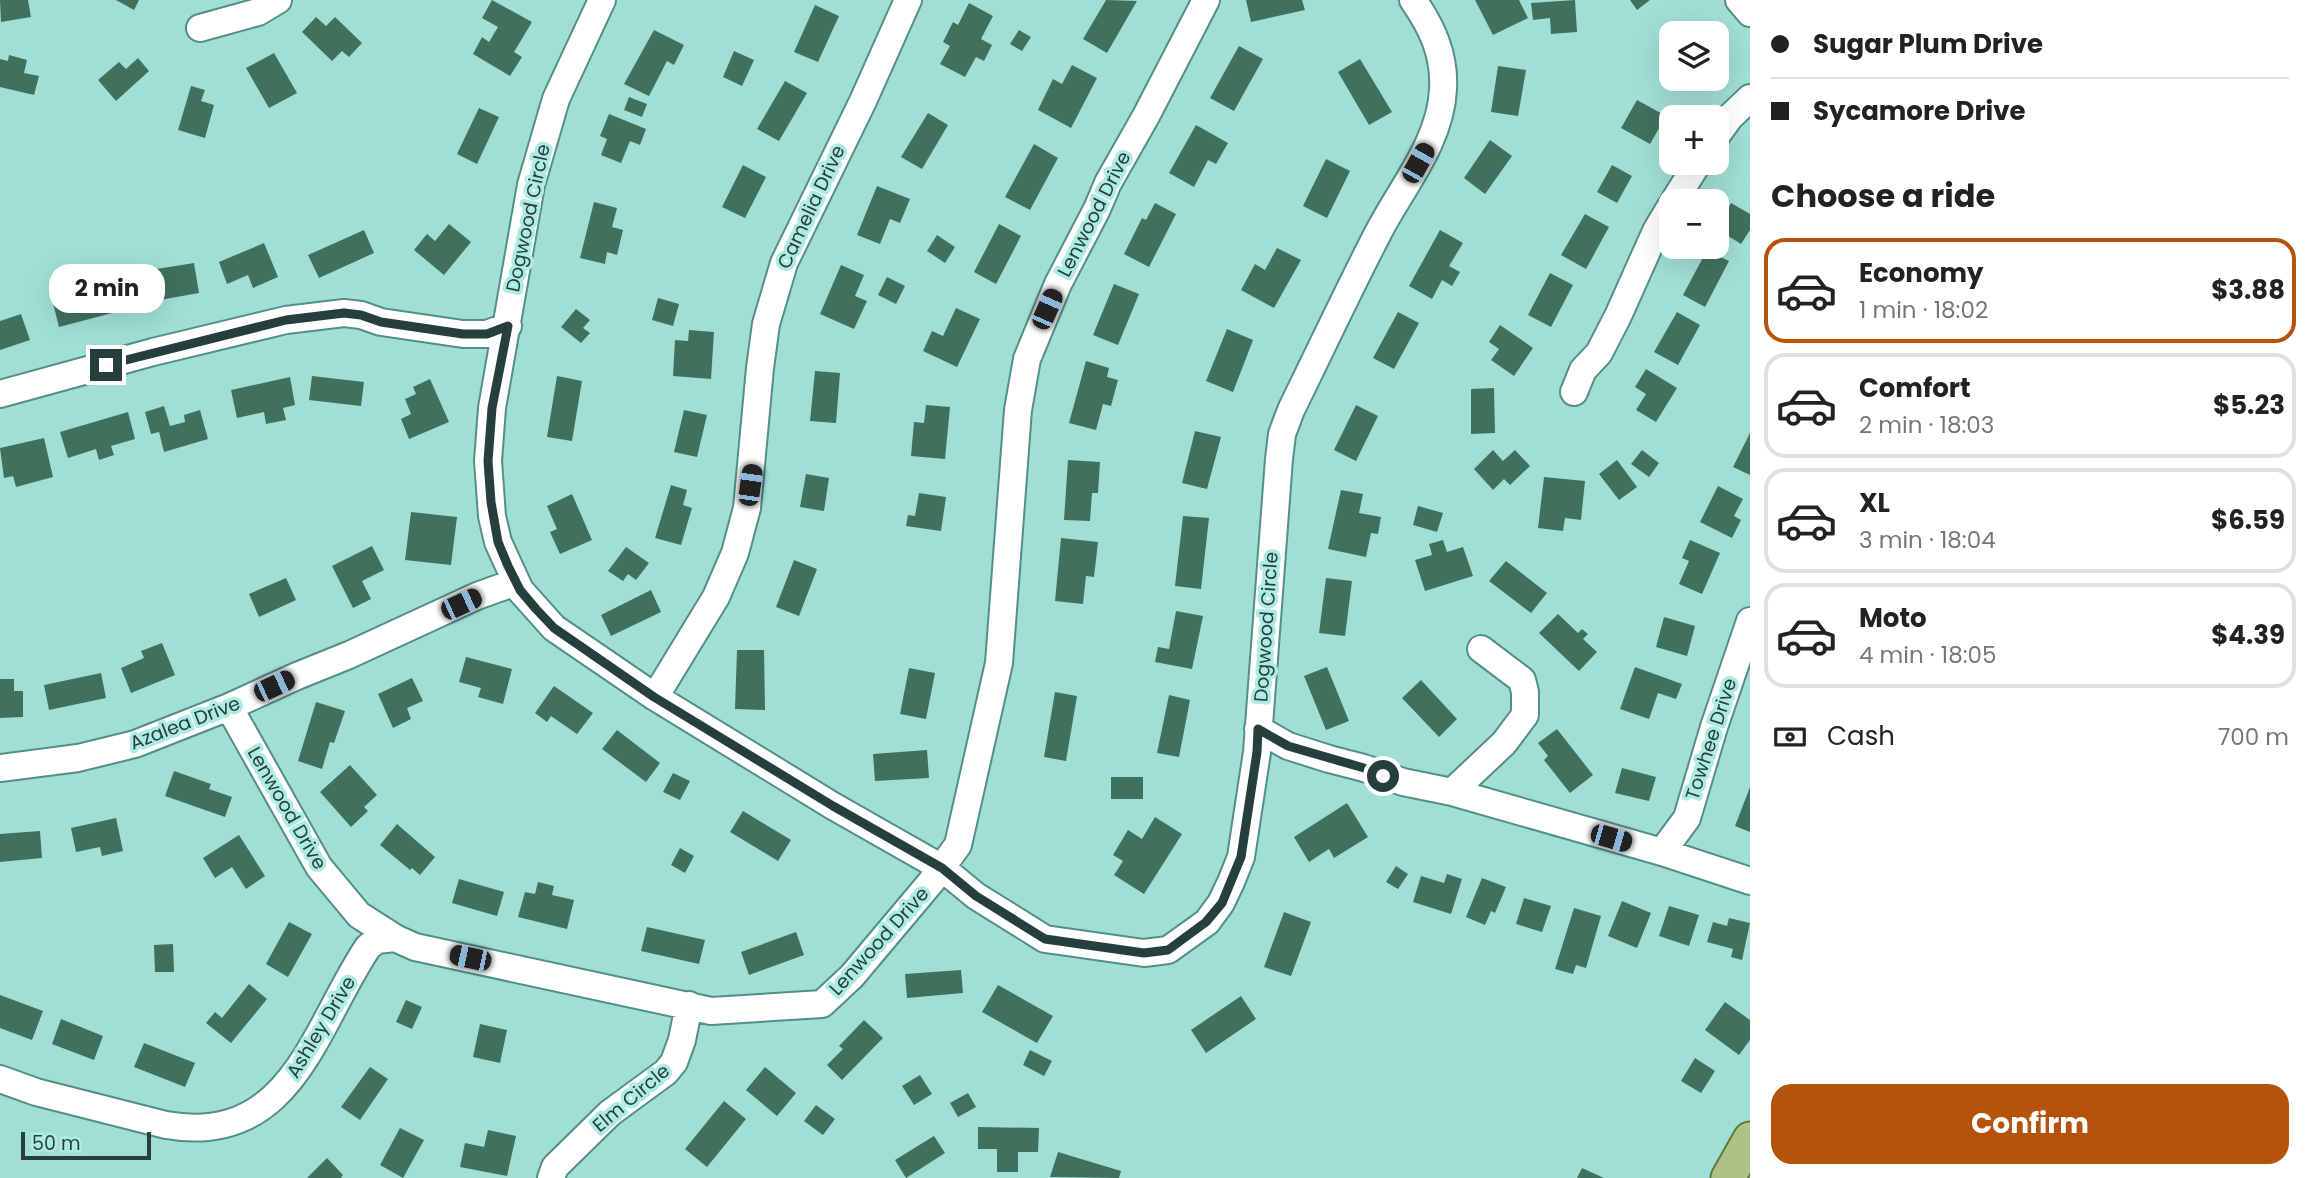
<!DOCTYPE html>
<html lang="en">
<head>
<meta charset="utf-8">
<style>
	body { margin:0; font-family:Poppins,sans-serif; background:#f6f6f6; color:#222; height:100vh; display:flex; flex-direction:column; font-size:26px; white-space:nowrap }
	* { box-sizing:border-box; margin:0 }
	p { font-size:23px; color:#767676 }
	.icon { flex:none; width:38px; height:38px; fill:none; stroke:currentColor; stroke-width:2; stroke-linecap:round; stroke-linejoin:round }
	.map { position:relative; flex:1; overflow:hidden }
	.drawer { display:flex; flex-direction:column; background:#fff; width:560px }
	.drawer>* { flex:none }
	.top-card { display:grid; align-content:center; height:154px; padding:0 21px; background:#fff }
	.fabs { position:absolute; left:1659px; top:21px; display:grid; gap:14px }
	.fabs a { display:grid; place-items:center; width:70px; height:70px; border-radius:14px; background:#fff; box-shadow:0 7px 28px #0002; font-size:35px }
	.scale { position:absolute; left:21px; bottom:18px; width:130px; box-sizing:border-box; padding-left:7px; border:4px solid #263f3c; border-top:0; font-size:19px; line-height:24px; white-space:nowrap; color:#263f3c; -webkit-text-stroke:5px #aeece3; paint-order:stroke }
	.end { position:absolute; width:32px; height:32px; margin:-16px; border:9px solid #263f3c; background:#fff; box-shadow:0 0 0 4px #fff }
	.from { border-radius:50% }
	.bubble { position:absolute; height:49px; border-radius:21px; background:#fff; box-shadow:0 7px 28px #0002; font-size:23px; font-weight:700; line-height:49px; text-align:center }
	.car { position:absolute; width:21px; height:42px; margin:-21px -10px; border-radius:9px; box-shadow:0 0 5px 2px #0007; background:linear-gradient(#222 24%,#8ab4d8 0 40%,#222 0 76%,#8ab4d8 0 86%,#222 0) }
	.top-card b { display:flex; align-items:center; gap:24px; height:66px; font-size:26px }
	.top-card b+b { border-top:2px solid #e0e0e0 }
	.top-card i { width:18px; height:18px; background:#222 }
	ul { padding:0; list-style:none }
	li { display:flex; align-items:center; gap:21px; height:105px; margin:0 14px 10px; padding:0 7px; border:4px solid #e0e0e0; border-radius:21px }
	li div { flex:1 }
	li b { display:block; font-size:26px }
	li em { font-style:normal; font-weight:700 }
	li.on { border-color:#b45309 }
	li>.icon { width:63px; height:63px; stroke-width:1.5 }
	h2 { padding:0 21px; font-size:32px; line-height:84px }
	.pay { display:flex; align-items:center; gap:18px; height:77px; padding:0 21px; font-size:26px }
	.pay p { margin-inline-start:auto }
	.primary-button { display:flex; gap:14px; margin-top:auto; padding:14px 21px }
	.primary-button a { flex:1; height:80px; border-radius:21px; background:#b45309; color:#fff; font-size:28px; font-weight:700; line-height:80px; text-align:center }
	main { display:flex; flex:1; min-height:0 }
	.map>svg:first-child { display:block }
</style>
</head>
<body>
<main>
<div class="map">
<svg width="1750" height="1178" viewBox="0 0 1750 1178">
	<rect width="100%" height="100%" fill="#a1dfd6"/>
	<!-- building -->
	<path fill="#40715d" d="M0 0H28L31 17 1 22Z
		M116 0H139L134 10Z
		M492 0 532 22 514 52 522 57 510 76 473 54 482 37 489 42 498 27 482 18Z
		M1106 0 1137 1 1107 53 1083 39Z
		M1246 0H1302L1305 10 1251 22Z
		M1475 0H1519L1528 18 1493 35Z
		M1575 0 1577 32 1551 34 1550 18 1533 20 1531 3Z
		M1630 0H1650L1637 10Z
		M969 3 993 16 981 39 992 45 984 61 976 57 965 77 940 64 950 46 943 42 953 22 958 25Z
		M815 5 839 16 818 62 794 52Z
		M316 17 326 26 335 17 362 43 349 57 342 51 332 61 302 32Z
		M1683 23 1691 31 1695 27 1700 33H1672Z
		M654 30 684 45 674 65 667 61 649 96 624 84Z
		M1019 30 1031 37 1022 51 1010 44Z
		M1671 34V54L1661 43Z
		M1239 46 1263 59 1234 111 1210 98Z
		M734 51 754 60 742 86 723 77Z
		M274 53 297 93 269 108 246 68Z
		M9 55 27 60 24 73 39 76 34 95 0 87V59L8 61Z
		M138 58 149 71 116 101 98 80 119 62 126 69Z
		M1360 59 1392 112 1369 125 1338 72Z
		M1072 65 1097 78 1071 128 1038 110 1053 79 1062 84Z
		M1498 66 1526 70 1518 116 1491 112Z
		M785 81 807 93 779 141 757 129Z
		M191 86 205 90 201 101 214 105 205 138 178 130Z
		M629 97 647 104 642 117 624 110Z
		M1637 100 1666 116 1650 144 1621 128Z
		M479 108 499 117 477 164 457 154Z
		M928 113 948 125 922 169 901 157Z
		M609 114 646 129 640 145 630 141 621 163 601 155 607 139 600 136Z
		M1196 125 1228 143 1216 164 1208 160 1194 187 1169 173Z
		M1490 140 1512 156 1485 194 1464 178Z
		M1034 144 1058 158 1030 210 1005 197Z
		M1326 159 1350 171 1327 218 1303 206Z
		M743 165 766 177 745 218 722 207Z
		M1612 165 1632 176 1617 203 1597 192Z
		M877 186 910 199 900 223 890 219 880 244 857 235Z
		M594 202 617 208 612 227 623 230 617 255 607 252 605 264 580 258Z
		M1155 203 1176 214 1149 267 1124 254 1142 218 1146 220Z
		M1731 203 1750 214V230L1741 244 1717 229Z
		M1585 214 1609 227 1586 269 1561 255Z
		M449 224 471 242 444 275 414 250 427 234 435 241Z
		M999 224 1021 236 996 284 974 272Z
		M364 230 374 253 319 278 308 255Z
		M1440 230 1463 243 1449 266 1460 272 1452 286 1442 280 1432 299 1409 286Z
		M937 235 955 247 945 263 927 251Z
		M264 243 278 277 253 288 248 275 227 284 219 262Z
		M1277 248 1301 260 1274 308 1241 290 1255 264 1265 270Z
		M1707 250 1729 261 1705 307 1683 295Z
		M194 263 199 293 143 303 138 272Z
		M841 265 864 275 855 296 867 301 854 329 820 314Z
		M1550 273 1573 285 1551 327 1528 315Z
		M887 277 905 286 896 304 878 295Z
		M1114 284 1139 294 1118 345 1093 335Z
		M84 286 87 299 110 293 116 312 59 327 53 303 74 297 72 289Z
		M658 298 679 304 673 326 652 320Z
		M956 308 980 319 957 367 923 351 932 331 943 336Z
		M576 309 590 320 583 328 590 333 581 343 561 327Z
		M1398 312 1419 323 1394 369 1373 358Z
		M1677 312 1700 325 1678 365 1654 352Z
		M21 314 30 340 0 350V321Z
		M1500 325 1533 348 1514 376 1491 360 1499 349 1489 342Z
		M1227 329 1253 340 1233 392 1206 381Z
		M689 330 714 332 711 379 673 376 675 340 688 341Z
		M1086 361 1109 368 1107 377 1118 380 1111 406 1103 404 1096 430 1069 423Z
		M1646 369 1677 388 1656 422 1636 410 1646 394 1635 387Z
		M815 371 840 373 836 423 810 421Z
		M312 376 364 382 361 406 309 400Z
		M557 376 582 381 572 441 547 437Z
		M290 377 295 405 283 408 286 420 266 424 264 412 237 418 231 390Z
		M430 379 449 422 409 439 401 419 411 414 405 399 416 394 413 387Z
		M1494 388 1495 433 1471 434V389Z
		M926 405 950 407 945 459 911 456 914 422 924 423Z
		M1356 405 1378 416 1356 461 1334 450Z
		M164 406 170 426 185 422 184 415 200 410 208 439 164 452 159 432 151 434 145 412Z
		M684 410 707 415 697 457 674 452Z
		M128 412 135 439 111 446 114 455 99 460 96 449 68 458 60 432Z
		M1195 431 1221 437 1207 489 1182 483Z
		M1750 433V475L1733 467Z
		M44 438 53 477 16 487 13 476 4 478 0 448Z
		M1493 450 1503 461 1515 450 1530 466 1510 485 1504 479 1493 490 1474 469Z
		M1642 450 1659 463 1649 477 1631 464Z
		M1068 460 1100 462 1098 493H1092L1090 521 1064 520Z
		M1617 460 1637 487 1619 500 1599 474Z
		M806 474 829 478 824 511 800 507Z
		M1544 477 1585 481 1581 520 1565 518 1563 531 1538 528Z
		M671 485 687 490 683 505 692 508 681 545 655 538Z
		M1718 486 1743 499 1734 516 1741 520 1732 538 1700 522Z
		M1341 490 1363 494 1359 513 1381 517 1378 534 1371 533 1366 557 1328 549Z
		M919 493 946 497 941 531 906 526 908 515 915 516Z
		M572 494 592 540 560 554 550 532 557 529 547 506Z
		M1418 506 1443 513 1437 532 1413 525Z
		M411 512 457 517 451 565 405 560Z
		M1183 516 1209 518 1201 589 1175 586Z
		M1061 538 1098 542 1094 577 1086 576 1083 604 1055 601Z
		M1443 540 1447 552 1463 547 1473 576 1425 591 1415 560 1432 555 1429 544Z
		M1690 540 1720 553 1702 594 1679 584 1689 561 1682 558Z
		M372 546 384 570 362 581 371 599 353 608 332 566Z
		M626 547 649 563 636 580 628 574 623 581 608 571Z
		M794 560 817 569 799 616 776 607Z
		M1506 561 1547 593 1531 613 1489 581Z
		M286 578 296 600 259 617 249 594Z
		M1326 578 1352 581 1345 636 1319 633Z
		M651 590 661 612 611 636 601 615Z
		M1176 611 1203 616 1192 669 1155 662 1158 647 1169 649Z
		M1558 614 1578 633 1582 629 1588 634 1583 639 1597 652 1579 671 1539 633Z
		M1664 617 1695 626 1687 656 1656 647Z
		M162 643 175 675 131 693 121 668 144 658 141 651Z
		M737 650H764L765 710 735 709Z
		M466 657 512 669 503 704 478 697 481 688 459 682Z
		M1327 667 1349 721 1326 730 1304 676Z
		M1635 667 1682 684 1676 699 1658 693 1649 719 1620 709Z
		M909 668 935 673 926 719 900 714Z
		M101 673 106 698 49 710 44 685Z
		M412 678 423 701 407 708 411 719 393 728 378 694Z
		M0 679H14V691H23V717L0 718Z
		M1421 680 1457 719 1439 737 1402 698Z
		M554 686 593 713 577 734 551 716 547 722 535 713Z
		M1055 692 1077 696 1066 761 1044 757Z
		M1169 695 1190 700 1179 757 1157 753Z
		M316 702 345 711 334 743 330 742 322 769 298 761Z
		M1557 729 1593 775 1570 793 1544 760 1548 756 1538 743Z
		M617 730 660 763 646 782 602 749Z
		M927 750 929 778 875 781 873 754Z
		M350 765 377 795 364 807 368 811 351 827 320 792Z
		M1622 768 1656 777 1649 801 1615 793Z
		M174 771 211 784 209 789 232 797 225 817 165 796Z
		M673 773 690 781 680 800 663 792Z
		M1111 777H1143V799H1111Z
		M1750 787V832L1735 826Z
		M1347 803 1368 837 1334 858 1329 849 1309 862 1294 837Z
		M743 811 791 840 778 861 730 832Z
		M1155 817 1182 834 1144 894 1114 875 1123 861 1113 855 1128 830 1142 839Z
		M116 818 123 851 102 856 100 847 76 852 71 828Z
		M397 824 435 857 420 875 412 868 410 870 380 845Z
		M40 831 42 858 0 862V834Z
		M239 835 265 876 246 889 232 867 215 878 203 858Z
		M680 848 694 856 685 873 671 865Z
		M1396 866 1408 874 1398 889 1386 882Z
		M1447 874 1462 879 1451 914 1413 902 1421 876 1444 883Z
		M1482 878 1506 887 1495 913 1491 911 1485 925 1466 917Z
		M459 879 504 892 497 916 452 903Z
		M538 882 554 886 552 895 574 900 567 929 518 917 525 892 535 894Z
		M1524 898 1551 906 1542 932 1516 924Z
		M1622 901 1651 913 1637 948 1608 936Z
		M1669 906 1699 915 1689 946 1659 936Z
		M1574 908 1601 916 1586 968 1576 965 1573 974 1555 969Z
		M1284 912 1311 922 1291 976 1264 967Z
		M1729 918 1750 923 1742 960 1731 957 1733 949 1707 942 1713 922 1727 926Z
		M289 922 312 934 288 977 266 964Z
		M647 927 705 940 699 964 641 951Z
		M796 932 804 955 749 975 741 952Z
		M173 944 174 972H155L154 945Z
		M961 970 963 993 907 998 905 974Z
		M249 984 267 999 231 1043 206 1023 215 1012 222 1018Z
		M998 985 1053 1016 1037 1043 982 1012Z
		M0 995 43 1011 32 1040 0 1028Z
		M1241 996 1256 1019 1206 1053 1191 1030Z
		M406 1000 422 1007 412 1029 396 1022Z
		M1725 1002 1750 1020V1040L1739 1055 1705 1030Z
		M61 1019 103 1036 94 1060 52 1044Z
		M864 1020 883 1038 842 1080 827 1065 843 1049 839 1046Z
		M480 1024 507 1030 500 1063 473 1057Z
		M144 1043 195 1063 185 1087 134 1067Z
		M1030 1050 1052 1061 1044 1076 1023 1065Z
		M1695 1058 1715 1071 1701 1093 1681 1081Z
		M370 1067 388 1079 360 1120 341 1107Z
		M765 1067 796 1093 777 1116 746 1090Z
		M920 1075 932 1094 914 1105 902 1086Z
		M968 1093 976 1107 958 1117 950 1103Z
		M724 1101 746 1119 707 1167 685 1149Z
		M816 1105 835 1119 823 1135 804 1121Z
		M978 1127 1039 1128 1038 1152H1018V1172H997V1149H978Z
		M400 1128 424 1140 403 1178 380 1165Z
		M488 1130 516 1136 507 1176 460 1167 465 1143 484 1147Z
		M934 1136 945 1153 906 1178 895 1160Z
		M1058 1152 1121 1171 1119 1178 1050 1177Z
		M327 1158 343 1175 341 1178H307Z
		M1582 1168 1604 1178H1577Z"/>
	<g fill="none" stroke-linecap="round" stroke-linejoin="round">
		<!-- minor casing -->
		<g stroke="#538e87" stroke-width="30">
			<path id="minor" d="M602 0 556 99 531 185 492 408 488 461 492 516 498 542 520 590 554 628 655 697 833 806 942 868 976 896 1045 939 1144 953 1168 950 1207 922 1221 903 1231 882 1241 857 1257 752 1279 459 1282 434 1291 410C1320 351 1348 291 1378 233 1401 188 1441 142 1443 89 1445 55 1432 27 1413 0
				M1739 0 1750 13
				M200 28 258 12 278 0
				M1717 135 1730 117 1750 98
				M1674 201 1698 163
				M1574 392 1583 370 1599 353 1618 316 1656 231 1671 206
				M0 394 153 352 286 320 344 313 361 315 381 322 463 334H487L508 326
				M655 697 716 597 735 553 747 508 760 368 766 324 784 263 863 101 908 0
				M229 707 319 867 359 915 395 938 415 947 711 1011 822 1004 852 976 931 882 958 845 999 663 1018 410 1027 359 1058 284 1097 209 1108 183 1146 116 1206 0
				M1258 729 1288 746 1329 759 1364 768 1403 782 1452 792 1662 852 1750 881
				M0 768 78 758 135 744 229 707 297 676 349 655 477 596 516 582
				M1452 792 1504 743 1525 715V692L1522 680 1481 649
				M1662 852 1687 818 1714 727 1750 621
				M0 1079 36 1092 166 1125C292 1147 314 1027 368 947L377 940 395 938
				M551 1178 555 1167 610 1113 666 1072 674 1062 682 1040 689 1005"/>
		</g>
		<!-- major casing -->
		<g stroke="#5c7a38" stroke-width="37">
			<path id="major" d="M1728 1178 1750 1139"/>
		</g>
		<!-- minor -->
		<use href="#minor" stroke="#fff" stroke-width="26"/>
		<!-- major -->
		<use href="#major" stroke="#afc286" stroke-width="33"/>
	</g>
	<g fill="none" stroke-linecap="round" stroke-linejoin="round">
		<!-- route -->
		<path stroke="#263f3c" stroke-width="9" d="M106 365 286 320 344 313 361 315 381 322 463 334H487L508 326 492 408 488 461 491 502 498 542 508 566 520 590 536 609 554 628 654 697 833 806 942 868 976 896 1045 939 1144 953 1168 950 1206 922 1222 903 1241 857 1257 752 1258 729 1288 746 1364 768 1383 776"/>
	</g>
	<g text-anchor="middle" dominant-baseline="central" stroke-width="7" stroke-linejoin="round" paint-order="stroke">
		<!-- street labels -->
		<g font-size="19" fill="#263f3c" stroke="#aeece3">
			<text transform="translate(811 207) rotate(-65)">Camelia Drive</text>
			<text transform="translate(1094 214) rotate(-63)">Lenwood Drive</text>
			<text transform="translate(528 218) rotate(-78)">Dogwood Circle</text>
			<text transform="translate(1266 627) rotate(-86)">Dogwood Circle</text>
			<text transform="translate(185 723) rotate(-21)">Azalea Drive</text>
			<text transform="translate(1711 739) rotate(-72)">Towhee Drive</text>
			<text transform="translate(287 808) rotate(60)">Lenwood Drive</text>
			<text transform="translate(879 941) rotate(-48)">Lenwood Drive</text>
			<text transform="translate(321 1027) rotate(-59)">Ashley Drive</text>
			<text transform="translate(631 1098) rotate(-40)">Elm Circle</text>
		</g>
	</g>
</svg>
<div class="fabs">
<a><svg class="icon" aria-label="layers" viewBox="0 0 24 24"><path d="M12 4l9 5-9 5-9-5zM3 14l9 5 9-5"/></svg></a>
<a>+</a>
<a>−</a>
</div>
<div class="scale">50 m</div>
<i class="end from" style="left:1383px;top:776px"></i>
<i class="end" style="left:106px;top:365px"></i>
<div class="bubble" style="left:49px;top:264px;width:116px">2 min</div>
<i class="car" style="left:1418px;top:163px;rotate:29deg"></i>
<i class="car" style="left:1047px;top:309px;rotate:24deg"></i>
<i class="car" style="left:750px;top:485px;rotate:8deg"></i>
<i class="car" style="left:461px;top:604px;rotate:65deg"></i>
<i class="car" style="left:274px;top:686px;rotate:65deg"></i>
<i class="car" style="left:1611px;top:838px;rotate:106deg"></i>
<i class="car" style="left:470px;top:958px;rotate:282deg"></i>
</div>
<section class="drawer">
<div class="top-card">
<b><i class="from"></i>Sugar Plum Drive</b>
<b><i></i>Sycamore Drive</b>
</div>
<h2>Choose a ride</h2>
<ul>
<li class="on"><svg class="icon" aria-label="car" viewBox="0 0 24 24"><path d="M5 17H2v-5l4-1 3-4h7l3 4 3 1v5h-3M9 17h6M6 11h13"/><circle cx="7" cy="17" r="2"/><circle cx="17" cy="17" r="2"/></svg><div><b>Economy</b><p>1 min · 18:02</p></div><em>$3.88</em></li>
<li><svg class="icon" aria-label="car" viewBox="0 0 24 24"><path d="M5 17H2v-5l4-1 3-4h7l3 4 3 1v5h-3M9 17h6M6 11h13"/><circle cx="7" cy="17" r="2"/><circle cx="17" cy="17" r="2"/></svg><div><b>Comfort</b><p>2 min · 18:03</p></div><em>$5.23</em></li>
<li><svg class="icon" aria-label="car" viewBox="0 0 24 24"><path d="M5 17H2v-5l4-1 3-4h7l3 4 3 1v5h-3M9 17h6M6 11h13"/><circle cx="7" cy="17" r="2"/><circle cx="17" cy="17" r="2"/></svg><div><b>XL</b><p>3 min · 18:04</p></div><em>$6.59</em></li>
<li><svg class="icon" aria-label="car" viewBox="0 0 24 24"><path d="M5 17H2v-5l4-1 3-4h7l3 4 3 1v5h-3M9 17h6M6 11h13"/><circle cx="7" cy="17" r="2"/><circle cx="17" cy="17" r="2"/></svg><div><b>Moto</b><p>4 min · 18:05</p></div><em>$4.39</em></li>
</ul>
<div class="pay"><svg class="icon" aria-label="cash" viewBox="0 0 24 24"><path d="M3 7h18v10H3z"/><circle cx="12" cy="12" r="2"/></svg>Cash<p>700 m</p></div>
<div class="primary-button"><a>Confirm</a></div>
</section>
</main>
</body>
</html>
